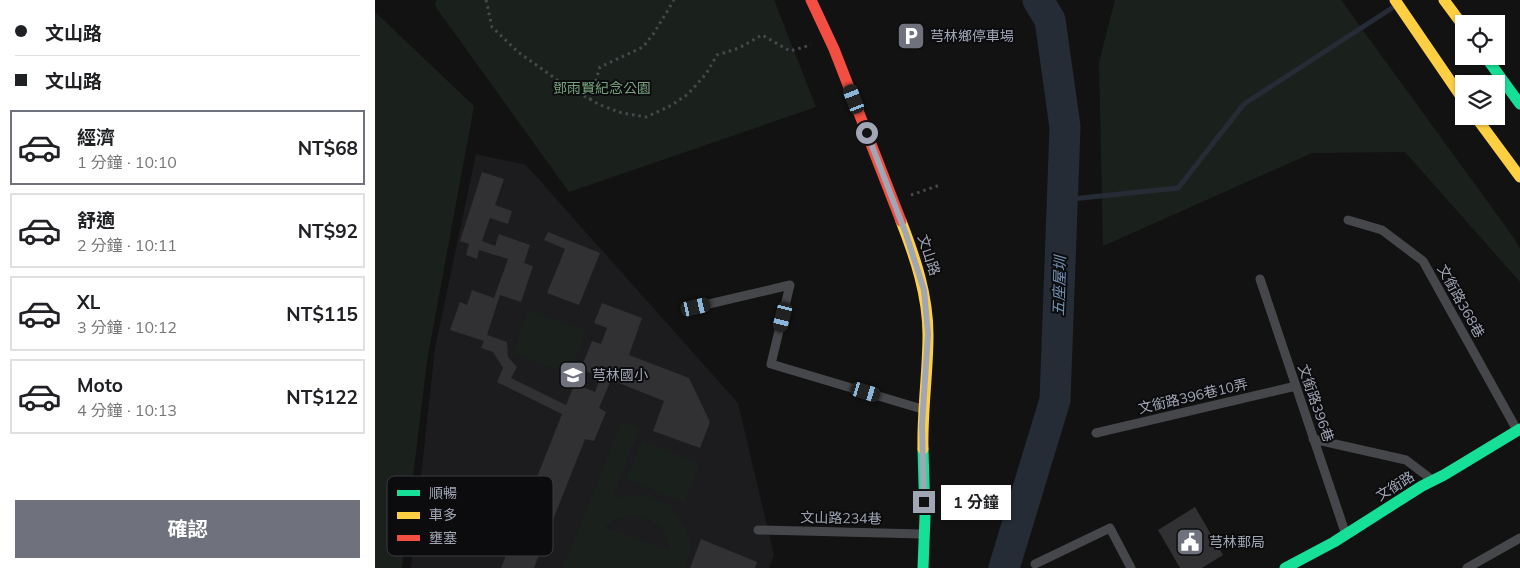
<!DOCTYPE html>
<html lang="zh-TW">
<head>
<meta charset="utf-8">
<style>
	body { margin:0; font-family:Mulish,"Noto Sans TC",sans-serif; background:#f6f6f6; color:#202124; height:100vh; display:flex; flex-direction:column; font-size:19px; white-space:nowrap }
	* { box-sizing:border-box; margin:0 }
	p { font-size:16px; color:#757577 }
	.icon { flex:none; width:28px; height:28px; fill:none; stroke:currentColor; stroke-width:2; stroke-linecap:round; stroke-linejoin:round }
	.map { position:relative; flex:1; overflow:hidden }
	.side { display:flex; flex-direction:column; background:#fff; width:375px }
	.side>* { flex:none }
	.top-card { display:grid; align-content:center; height:110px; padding:0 15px; background:#fff }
	.controls { position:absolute; left:1080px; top:15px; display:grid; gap:10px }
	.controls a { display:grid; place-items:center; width:50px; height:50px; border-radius:0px; background:#fff; box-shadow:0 1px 4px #0004; font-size:25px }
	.end { position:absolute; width:22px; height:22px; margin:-11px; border:6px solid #a1a6b5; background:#111; box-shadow:0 0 0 2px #111 }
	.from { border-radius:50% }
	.bubble { position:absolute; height:35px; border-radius:0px; background:#fff; box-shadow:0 1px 4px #0004; font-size:16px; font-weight:700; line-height:35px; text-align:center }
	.car { position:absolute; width:15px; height:30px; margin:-15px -8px; border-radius:6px; box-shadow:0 0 4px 1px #0007; background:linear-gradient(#222 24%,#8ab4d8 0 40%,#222 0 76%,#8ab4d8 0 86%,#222 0) }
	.top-card b { display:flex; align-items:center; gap:18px; height:48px; font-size:19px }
	.top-card b+b { border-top:1px solid #e0e0e0 }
	.top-card i { width:12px; height:12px; background:#202124 }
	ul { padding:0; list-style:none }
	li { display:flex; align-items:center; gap:15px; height:75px; margin:0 10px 8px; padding:0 5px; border:2px solid #e0e0e0; border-radius:0px }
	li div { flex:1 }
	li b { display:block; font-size:19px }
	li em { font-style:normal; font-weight:700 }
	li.on { border-color:#6f727c }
	li>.icon { width:45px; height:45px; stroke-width:1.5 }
	.primary-button { display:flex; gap:10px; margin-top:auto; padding:10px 15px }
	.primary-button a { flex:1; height:58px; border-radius:0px; background:#6f727c; color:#fff; font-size:20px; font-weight:700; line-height:58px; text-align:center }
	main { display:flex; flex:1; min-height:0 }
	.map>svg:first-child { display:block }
</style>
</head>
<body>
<main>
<section class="side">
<div class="top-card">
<b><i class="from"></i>文山路</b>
<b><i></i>文山路</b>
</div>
<ul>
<li class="on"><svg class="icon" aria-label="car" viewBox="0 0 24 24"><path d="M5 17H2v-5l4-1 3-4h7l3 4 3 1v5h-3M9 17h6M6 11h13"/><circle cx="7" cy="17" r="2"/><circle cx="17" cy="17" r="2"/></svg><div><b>經濟</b><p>1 分鐘 · 10:10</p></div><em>NT$68</em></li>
<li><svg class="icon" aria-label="car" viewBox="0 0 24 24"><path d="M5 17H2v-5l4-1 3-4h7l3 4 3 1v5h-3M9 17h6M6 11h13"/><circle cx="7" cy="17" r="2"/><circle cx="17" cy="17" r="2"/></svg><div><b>舒適</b><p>2 分鐘 · 10:11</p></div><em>NT$92</em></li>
<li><svg class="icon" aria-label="car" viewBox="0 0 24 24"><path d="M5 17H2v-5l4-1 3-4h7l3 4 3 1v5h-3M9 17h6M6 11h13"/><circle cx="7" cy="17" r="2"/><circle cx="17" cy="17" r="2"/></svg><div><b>XL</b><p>3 分鐘 · 10:12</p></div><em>NT$115</em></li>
<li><svg class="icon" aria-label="car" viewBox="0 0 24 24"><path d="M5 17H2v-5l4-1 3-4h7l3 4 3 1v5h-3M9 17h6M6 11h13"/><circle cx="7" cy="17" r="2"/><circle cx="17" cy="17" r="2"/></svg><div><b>Moto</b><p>4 分鐘 · 10:13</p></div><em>NT$122</em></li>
</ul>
<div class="primary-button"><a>確認</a></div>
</section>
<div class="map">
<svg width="1145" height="568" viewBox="0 0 1145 568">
	<rect width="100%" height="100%" fill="#121212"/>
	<!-- built -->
	<path fill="#1c1c1e" d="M101 154 151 165 363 403 399 555 394 568H36L60 348Z"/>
	<!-- green -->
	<path fill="#1a211c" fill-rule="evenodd" d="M61 0H399L441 107 194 192 60 6Z
		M740 0H966L1139 238 1145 249V282L1030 152 937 153 728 246 724 62Z
		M0 12 99 106 52 361 27 568H0Z
		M153 310 211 330 196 374 138 354Z
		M247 421 265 428 237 498 267 494 295 505 311 528 317 548 309 568H188ZM246 517H268L288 528 296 551 229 527Z
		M267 440 325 464 309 502 251 479Z"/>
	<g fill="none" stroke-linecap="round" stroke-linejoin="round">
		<!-- stream -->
		<path stroke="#252c35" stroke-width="5" d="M687 200 803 188 869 104 1017 8"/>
		<!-- river -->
		<path stroke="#252c35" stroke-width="31" d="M629 568 680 400 690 127 675 20 663 0"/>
	</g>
	<!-- building -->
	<path fill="#313133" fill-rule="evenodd" d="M107 172 129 179 120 205 137 211 133 224 115 218 107 241 120 246 124 234 155 245 149 263 158 266 146 302 125 295 112 335 132 342 133 357 142 367 136 378 191 405 217 341 226 344 232 328 219 323 227 303 267 318 254 355 314 378 335 422 325 448 278 431 289 401 236 380 224 408 231 412 219 441 210 439 159 568H126L187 414 122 382 128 368 118 352 106 348 109 341 75 330 85 302 92 305 97 290 119 298 133 259 104 250 102 259 91 255 94 244 85 241ZM210 371 226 376 220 392 205 386Z
		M173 232 225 253 204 305 172 293 190 249 169 240Z
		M820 507 848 555 827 568H805L783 530Z
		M326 539 382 562 380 568H315Z"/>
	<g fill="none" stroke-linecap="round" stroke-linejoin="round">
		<!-- path -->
		<path stroke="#47484d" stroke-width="3" stroke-dasharray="2.5 4" stroke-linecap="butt" d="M111 0 117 27 143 52 188 84 225 105 247 113 271 117 297 105 313 94 331 74 342 55 364 48 387 35 415 51 436 45
			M215 100 225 67 268 47 279 33 299 0
			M536 195 565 185"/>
		<!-- lane -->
		<path stroke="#46474b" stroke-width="9" d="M973 220 1007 230 1048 261 1142 430
			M885 279 970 532
			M321 307 415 285 396 364 547 409
			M721 433 921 386
			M938 439 1031 460 1056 479
			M383 530 547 534
			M660 564 735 528 756 568
			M1092 568 1145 538"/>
		<!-- fast -->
		<path stroke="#16e098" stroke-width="11" d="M1110 56 1145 104
			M548 449 550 517 548 568
			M910 568 959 542 1047 486 1069 475 1145 429"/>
		<!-- slow -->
		<path stroke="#ffcf43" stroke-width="11" d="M1020 0 1089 101
			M1069 0 1089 27
			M1100 116 1145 177
			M526 221C540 257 553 295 553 335 553 373 547 411 548 449"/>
		<!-- jam -->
		<path stroke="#f24e42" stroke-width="11" d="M436 0 459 49 526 221"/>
	</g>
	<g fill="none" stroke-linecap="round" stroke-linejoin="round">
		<!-- route -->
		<path stroke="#a1a6b5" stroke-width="6" d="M492 133 531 234 549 290 553 334 547 425 549 502"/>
	</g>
	<!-- icons -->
	<defs>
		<g id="parking-square" transform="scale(1.4375)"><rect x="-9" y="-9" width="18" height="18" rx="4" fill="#6f727c" stroke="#0c0c0e"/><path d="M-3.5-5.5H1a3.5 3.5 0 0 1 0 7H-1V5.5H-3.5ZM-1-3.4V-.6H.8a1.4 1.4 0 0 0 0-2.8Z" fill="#fff"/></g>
		<g id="school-square" transform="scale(1.4375)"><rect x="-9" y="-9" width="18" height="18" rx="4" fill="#6f727c" stroke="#0c0c0e"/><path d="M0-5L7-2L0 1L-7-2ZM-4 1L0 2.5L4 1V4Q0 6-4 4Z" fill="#fff"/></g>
		<g id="civic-square" transform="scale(1.4375)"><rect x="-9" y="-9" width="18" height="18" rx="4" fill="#6f727c" stroke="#0c0c0e"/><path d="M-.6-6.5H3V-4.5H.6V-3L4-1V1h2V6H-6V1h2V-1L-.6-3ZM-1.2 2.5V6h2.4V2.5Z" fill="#fff"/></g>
	</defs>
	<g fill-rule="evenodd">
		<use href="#parking-square" x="536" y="36"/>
		<use href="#school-square" x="198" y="375"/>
		<use href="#civic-square" x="815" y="542"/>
	</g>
	<g text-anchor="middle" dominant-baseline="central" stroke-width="4" stroke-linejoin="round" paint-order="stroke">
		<!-- poi labels -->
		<g font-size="14" fill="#a1a6b5" stroke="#0c0c0e" text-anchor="start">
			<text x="555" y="36">芎林鄉停車場</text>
			<text x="217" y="375">芎林國小</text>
			<text x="834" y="542">芎林郵局</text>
		</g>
		<!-- park labels -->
		<g font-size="14" fill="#76a27c" stroke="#0c0c0e">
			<text x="227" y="88">鄧雨賢紀念公園</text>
		</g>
		<!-- street labels -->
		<g font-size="14" fill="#a1a6b5" stroke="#0c0c0e">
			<text transform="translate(554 255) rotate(72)">文山路</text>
			<text transform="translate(1086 301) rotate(61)">文銜路368巷</text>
			<text transform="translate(818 396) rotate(-13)">文銜路396巷10弄</text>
			<text transform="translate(941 403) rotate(71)">文銜路396巷</text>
			<text transform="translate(1020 486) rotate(-32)">文銜路</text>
			<text transform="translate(466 518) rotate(1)">文山路234巷</text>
		</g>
		<!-- water labels -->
		<g font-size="15" font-style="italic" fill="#7492b4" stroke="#0c0c0e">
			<text transform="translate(684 286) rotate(-88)">五座屋圳</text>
		</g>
	</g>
	<!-- legend -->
	<rect x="12" y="476" width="166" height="80" rx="8" fill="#0c0c0e" stroke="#393a40" stroke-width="1"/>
	<rect x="22" y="490" width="23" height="6" fill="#16e098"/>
	<rect x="22" y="512" width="23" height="7" fill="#ffcf43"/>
	<rect x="22" y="535" width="23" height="6" fill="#f24e42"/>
	<g font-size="14" fill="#a1a6b5">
		<text x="54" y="498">順暢</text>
		<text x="54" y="520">車多</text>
		<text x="54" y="543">壅塞</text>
	</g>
</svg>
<div class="controls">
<a><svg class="icon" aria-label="locate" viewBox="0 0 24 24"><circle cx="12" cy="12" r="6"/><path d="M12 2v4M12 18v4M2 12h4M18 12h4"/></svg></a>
<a><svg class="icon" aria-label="layers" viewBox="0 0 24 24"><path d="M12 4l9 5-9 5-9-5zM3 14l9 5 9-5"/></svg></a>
</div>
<i class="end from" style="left:492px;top:133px"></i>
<i class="end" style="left:549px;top:502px"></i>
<div class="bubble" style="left:566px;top:485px;width:70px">1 分鐘</div>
<i class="car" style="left:479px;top:99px;rotate:339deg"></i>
<i class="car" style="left:321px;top:307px;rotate:77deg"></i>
<i class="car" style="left:408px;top:317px;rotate:194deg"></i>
<i class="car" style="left:491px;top:392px;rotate:107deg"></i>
</div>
</main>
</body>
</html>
